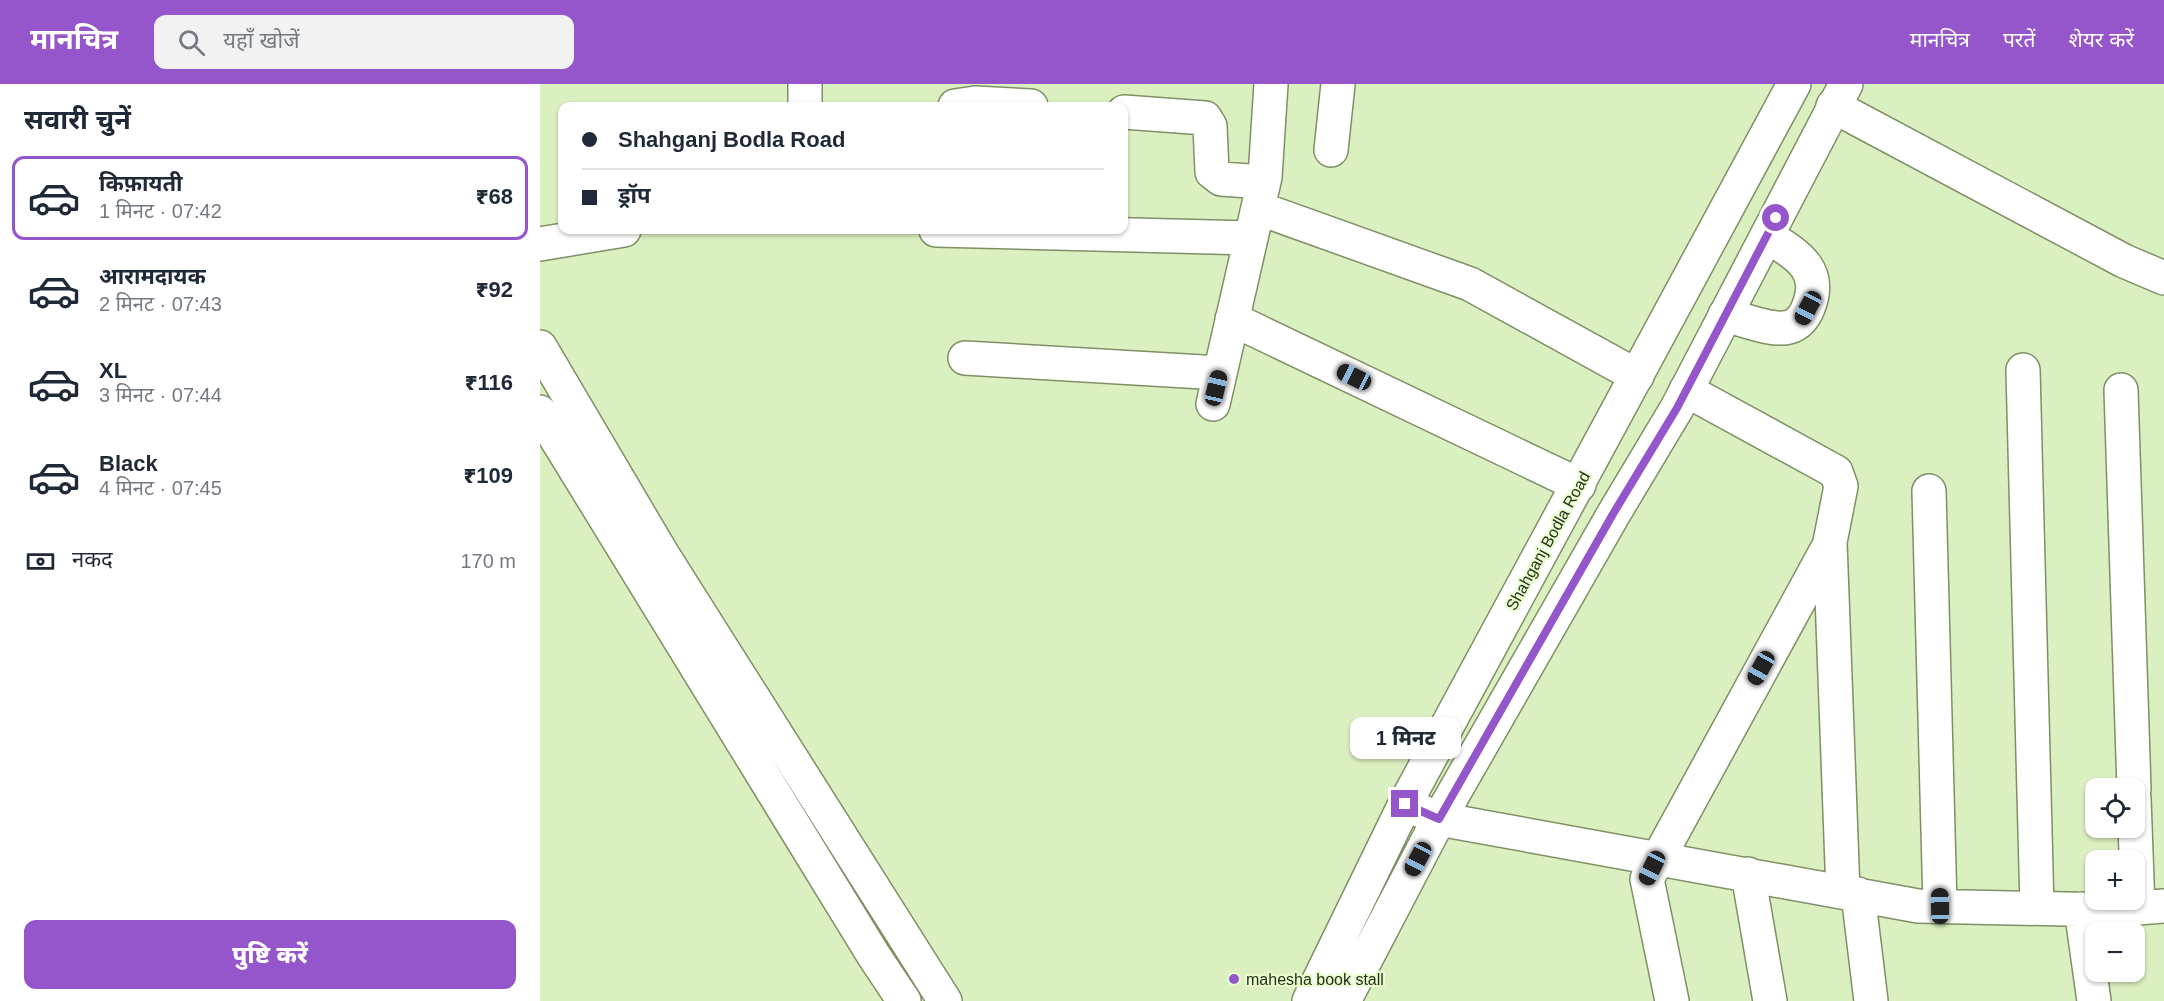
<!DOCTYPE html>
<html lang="hi">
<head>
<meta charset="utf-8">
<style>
	body { margin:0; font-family:Helvetica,"Noto Sans Devanagari",sans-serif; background:#f2f2f3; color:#1f2937; height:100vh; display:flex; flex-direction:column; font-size:22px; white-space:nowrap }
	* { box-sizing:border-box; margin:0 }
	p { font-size:20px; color:#747a83 }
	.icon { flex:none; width:33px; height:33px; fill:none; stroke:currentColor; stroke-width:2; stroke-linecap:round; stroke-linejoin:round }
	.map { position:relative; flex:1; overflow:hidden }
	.drawer { display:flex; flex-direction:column; background:#fff; width:540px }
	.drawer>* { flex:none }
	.hud { position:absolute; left:18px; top:18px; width:570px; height:132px; border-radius:12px; box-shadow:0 2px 4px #0004; display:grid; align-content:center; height:132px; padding:0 24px; background:#fff }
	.buttons { position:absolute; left:1545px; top:694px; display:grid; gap:12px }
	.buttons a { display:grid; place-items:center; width:60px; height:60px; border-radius:12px; background:#fff; box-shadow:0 2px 4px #0004; font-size:30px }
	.end { position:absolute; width:27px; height:27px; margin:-14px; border:8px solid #9556cc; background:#fff; box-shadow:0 0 0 3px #fff }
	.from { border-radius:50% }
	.bubble { position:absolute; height:42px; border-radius:12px; background:#fff; box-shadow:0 2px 4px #0004; font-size:20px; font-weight:800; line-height:42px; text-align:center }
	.car { position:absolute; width:18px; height:36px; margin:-18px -9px; border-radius:8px; box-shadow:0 0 4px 2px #0007; background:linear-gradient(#222 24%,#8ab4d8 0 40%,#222 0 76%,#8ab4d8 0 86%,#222 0) }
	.hud b { display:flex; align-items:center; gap:21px; height:57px; font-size:22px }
	.hud b+b { border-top:2px solid #e0e1e3 }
	.hud i { width:15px; height:15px; background:#1f2937 }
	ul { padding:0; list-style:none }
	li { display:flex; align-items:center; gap:18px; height:84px; margin:0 12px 9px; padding:0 12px; border:3px solid transparent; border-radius:12px }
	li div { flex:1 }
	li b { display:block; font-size:22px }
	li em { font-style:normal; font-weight:800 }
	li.on { border-color:#9556cc }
	li>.icon { width:54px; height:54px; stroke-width:1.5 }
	h2 { padding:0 24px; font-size:27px; line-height:72px }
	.pay { display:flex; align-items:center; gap:15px; height:66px; padding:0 24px; font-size:22px }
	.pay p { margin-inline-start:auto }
	.primary-button { display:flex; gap:12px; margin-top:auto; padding:12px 24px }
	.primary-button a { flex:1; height:69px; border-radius:12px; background:#9556cc; color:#fff; font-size:24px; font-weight:800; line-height:69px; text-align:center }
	header { display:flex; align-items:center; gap:36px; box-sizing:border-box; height:84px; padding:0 30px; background:#9556cc; color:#fff }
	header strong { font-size:28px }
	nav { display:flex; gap:33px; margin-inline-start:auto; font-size:21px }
	.search { width:420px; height:54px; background:#f2f2f3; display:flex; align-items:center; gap:15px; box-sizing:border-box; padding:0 21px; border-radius:12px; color:#747a83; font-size:22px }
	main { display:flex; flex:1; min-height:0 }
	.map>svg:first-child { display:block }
</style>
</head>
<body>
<header>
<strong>मानचित्र</strong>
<div class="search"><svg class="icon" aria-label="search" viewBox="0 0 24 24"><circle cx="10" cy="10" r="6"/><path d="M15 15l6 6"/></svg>यहाँ खोजें</div>
<nav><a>मानचित्र</a><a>परतें</a><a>शेयर करें</a></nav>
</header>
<main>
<section class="drawer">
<h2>सवारी चुनें</h2>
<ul>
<li class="on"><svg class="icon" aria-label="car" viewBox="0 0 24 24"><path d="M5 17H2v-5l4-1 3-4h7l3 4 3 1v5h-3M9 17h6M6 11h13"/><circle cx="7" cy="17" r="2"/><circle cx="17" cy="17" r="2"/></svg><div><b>किफ़ायती</b><p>1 मिनट · 07:42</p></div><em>₹68</em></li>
<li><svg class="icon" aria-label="car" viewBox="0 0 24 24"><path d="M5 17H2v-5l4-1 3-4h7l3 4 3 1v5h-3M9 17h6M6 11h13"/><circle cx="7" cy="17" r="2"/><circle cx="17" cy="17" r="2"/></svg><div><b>आरामदायक</b><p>2 मिनट · 07:43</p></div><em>₹92</em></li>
<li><svg class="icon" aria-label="car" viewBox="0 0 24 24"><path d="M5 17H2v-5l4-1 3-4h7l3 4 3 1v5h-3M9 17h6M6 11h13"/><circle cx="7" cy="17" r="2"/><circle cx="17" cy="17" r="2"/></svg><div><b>XL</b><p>3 मिनट · 07:44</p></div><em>₹116</em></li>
<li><svg class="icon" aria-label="car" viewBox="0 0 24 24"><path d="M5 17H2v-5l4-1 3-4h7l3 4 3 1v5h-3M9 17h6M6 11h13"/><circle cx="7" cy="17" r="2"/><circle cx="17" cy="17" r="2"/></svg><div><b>Black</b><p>4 मिनट · 07:45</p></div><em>₹109</em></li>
</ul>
<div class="pay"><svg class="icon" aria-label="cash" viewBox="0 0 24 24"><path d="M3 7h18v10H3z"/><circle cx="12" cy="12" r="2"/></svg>नकद<p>170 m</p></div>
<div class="primary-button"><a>पुष्टि करें</a></div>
</section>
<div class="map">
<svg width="1624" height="917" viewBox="0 0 1624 917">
	<rect width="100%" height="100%" fill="#dbf0c0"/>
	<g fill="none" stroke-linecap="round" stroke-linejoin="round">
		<!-- minor casing -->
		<g stroke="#7e9064" stroke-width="36">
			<path id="minor" d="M265 0V22
				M415 22 435 19 491 22
				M1293 22 1584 177 1624 194
				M584 28 665 34 670 42 672 88 681 95 724 98
				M791 66 798 0
				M718 124 930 200 1097 292
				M396 146 711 154
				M0 160 84 146
				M1185 231C1202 235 1233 248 1249 243 1258 241 1265 232 1268 224 1284 185 1256 170 1227 152
				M692 235 1039 401
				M425 274 680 289
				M1483 286 1497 824
				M1146 306 1296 388 1301 402 1290 458 1303 808
				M1581 306 1594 705
				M673 320 725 93 731 0
				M1389 407 1400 822
				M1594 714 1598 824
				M865 720 899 735 1378 822 1573 826 1624 822
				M1208 790 1230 917
				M1318 810 1331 917
				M1541 825 1554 917
				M1132 917 1107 795 1290 460"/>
		</g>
		<!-- major casing -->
		<g stroke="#7e9064" stroke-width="36">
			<path id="major" d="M0 263 121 468 405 917
				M0 328 334 872 364 917
				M769 917 865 720 1254 0
				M804 917 899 735 1073 431 1137 324 1306 0"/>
		</g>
		<!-- minor -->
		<use href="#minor" stroke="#fff" stroke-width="33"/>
		<!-- major -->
		<use href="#major" stroke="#fff" stroke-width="33"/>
	</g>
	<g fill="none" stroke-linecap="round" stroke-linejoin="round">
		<!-- route -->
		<path stroke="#9556cc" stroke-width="8" d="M865 720 899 735 1073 430 1137 324 1236 134"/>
	</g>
	<!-- markers -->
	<circle fill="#9556cc" stroke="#e8fdcd" stroke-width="2" cx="694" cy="895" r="6"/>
	<g text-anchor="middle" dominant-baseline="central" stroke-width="4.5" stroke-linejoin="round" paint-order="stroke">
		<!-- street labels -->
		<g font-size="16" fill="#272e1c" stroke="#e8fdcd">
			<text transform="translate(1008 457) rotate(-61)">Shahganj Bodla Road</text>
		</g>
		<!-- poi labels -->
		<g font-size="16" fill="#272e1c" stroke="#e8fdcd" text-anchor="start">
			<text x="706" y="895">mahesha book stall</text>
		</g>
	</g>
</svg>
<div class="buttons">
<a><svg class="icon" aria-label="locate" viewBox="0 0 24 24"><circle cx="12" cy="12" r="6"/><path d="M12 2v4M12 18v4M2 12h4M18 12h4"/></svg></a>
<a>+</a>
<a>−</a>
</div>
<i class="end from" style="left:1236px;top:134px"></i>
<i class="end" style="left:865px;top:720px"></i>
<div class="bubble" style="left:810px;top:633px;width:111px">1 मिनट</div>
<i class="car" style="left:1268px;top:224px;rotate:208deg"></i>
<i class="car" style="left:814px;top:293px;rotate:296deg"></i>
<i class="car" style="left:676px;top:304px;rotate:13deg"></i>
<i class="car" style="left:1221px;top:584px;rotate:209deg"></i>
<i class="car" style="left:878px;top:775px;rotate:208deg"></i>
<i class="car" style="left:1112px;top:784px;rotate:206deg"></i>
<i class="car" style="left:1400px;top:822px;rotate:359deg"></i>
<div class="hud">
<b><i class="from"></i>Shahganj Bodla Road</b>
<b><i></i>ड्रॉप</b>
</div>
</div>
</main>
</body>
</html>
